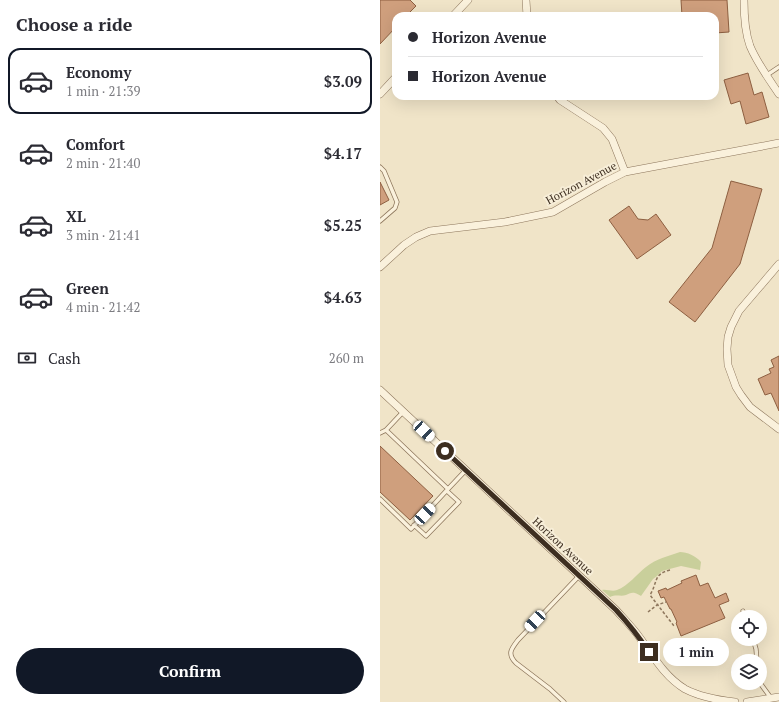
<!DOCTYPE html>
<html lang="en">
<head>
<meta charset="utf-8">
<style>
	body { margin:0; font-family:"PT Serif",serif; background:#f7f7f7; color:#2b2b33; height:100vh; display:flex; flex-direction:column; font-size:15px; white-space:nowrap }
	* { box-sizing:border-box; margin:0 }
	p { font-size:13px; color:#7c7c81 }
	.icon { flex:none; width:22px; height:22px; fill:none; stroke:currentColor; stroke-width:2; stroke-linecap:round; stroke-linejoin:round }
	.map { position:relative; flex:1; overflow:hidden }
	.panel { display:flex; flex-direction:column; background:#fff; width:380px }
	.panel>* { flex:none }
	.banner { position:absolute; left:12px; top:12px; width:327px; height:88px; border-radius:12px; box-shadow:0 4px 16px #0002; display:grid; align-content:center; height:88px; padding:0 16px; background:#fff }
	.buttons { position:absolute; left:351px; top:610px; display:grid; gap:8px }
	.buttons a { display:grid; place-items:center; width:36px; height:36px; border-radius:50%; background:#fff; box-shadow:0 4px 16px #0002; font-size:20px }
	.end { position:absolute; width:18px; height:18px; margin:-9px; border:5px solid #3d2e20; background:#fff; box-shadow:0 0 0 2px #fff }
	.from { border-radius:50% }
	.bubble { position:absolute; height:28px; border-radius:14px; background:#fff; box-shadow:0 4px 16px #0002; font-size:13px; font-weight:700; line-height:28px; text-align:center }
	.car { position:absolute; width:12px; height:24px; margin:-12px -6px; border-radius:5px; box-shadow:0 0 3px 1px #0007; background:linear-gradient(#fff 24%,#345 0 40%,#fff 0 76%,#345 0 86%,#fff 0) }
	.banner b { display:flex; align-items:center; gap:14px; height:38px; font-size:15px }
	.banner b+b { border-top:1px solid #e1e1e2 }
	.banner i { width:10px; height:10px; background:#2b2b33 }
	ul { padding:0; list-style:none }
	li { display:flex; align-items:center; gap:12px; height:66px; margin:0 8px 6px; padding:0 8px; border:2px solid transparent; border-radius:12px }
	li div { flex:1 }
	li b { display:block; font-size:15px }
	li em { font-style:normal; font-weight:700 }
	li.on { border-color:#111827 }
	li>.icon { width:36px; height:36px; stroke-width:1.5 }
	h2 { padding:0 16px; font-size:18px; line-height:48px }
	.pay { display:flex; align-items:center; gap:10px; height:44px; padding:0 16px; font-size:15px }
	.pay p { margin-inline-start:auto }
	.action { display:flex; gap:8px; margin-top:auto; padding:8px 16px }
	.action a { flex:1; height:46px; border-radius:24px; background:#111827; color:#fff; font-size:16px; font-weight:700; line-height:46px; text-align:center }
	main { display:flex; flex:1; min-height:0 }
	.map>svg:first-child { display:block }
</style>
</head>
<body>
<main>
<section class="panel">
<h2>Choose a ride</h2>
<ul>
<li class="on"><svg class="icon" aria-label="car" viewBox="0 0 24 24"><path d="M5 17H2v-5l4-1 3-4h7l3 4 3 1v5h-3M9 17h6M6 11h13"/><circle cx="7" cy="17" r="2"/><circle cx="17" cy="17" r="2"/></svg><div><b>Economy</b><p>1 min · 21:39</p></div><em>$3.09</em></li>
<li><svg class="icon" aria-label="car" viewBox="0 0 24 24"><path d="M5 17H2v-5l4-1 3-4h7l3 4 3 1v5h-3M9 17h6M6 11h13"/><circle cx="7" cy="17" r="2"/><circle cx="17" cy="17" r="2"/></svg><div><b>Comfort</b><p>2 min · 21:40</p></div><em>$4.17</em></li>
<li><svg class="icon" aria-label="car" viewBox="0 0 24 24"><path d="M5 17H2v-5l4-1 3-4h7l3 4 3 1v5h-3M9 17h6M6 11h13"/><circle cx="7" cy="17" r="2"/><circle cx="17" cy="17" r="2"/></svg><div><b>XL</b><p>3 min · 21:41</p></div><em>$5.25</em></li>
<li><svg class="icon" aria-label="car" viewBox="0 0 24 24"><path d="M5 17H2v-5l4-1 3-4h7l3 4 3 1v5h-3M9 17h6M6 11h13"/><circle cx="7" cy="17" r="2"/><circle cx="17" cy="17" r="2"/></svg><div><b>Green</b><p>4 min · 21:42</p></div><em>$4.63</em></li>
</ul>
<div class="pay"><svg class="icon" aria-label="cash" viewBox="0 0 24 24"><path d="M3 7h18v10H3z"/><circle cx="12" cy="12" r="2"/></svg>Cash<p>260 m</p></div>
<div class="action"><a>Confirm</a></div>
</section>
<div class="map">
<svg width="399" height="702" viewBox="0 0 399 702">
	<rect width="100%" height="100%" fill="#f0e4c8"/>
	<!-- grass -->
	<path fill="#c9cf9b" d="M300 552C307 552 316 556 321 562L320 570 301 566 282 571 277 576 273 579 261 596C261 596 256 593 255 593 251 592 249 594 246 595 241 597 236 594 230 597L222 590C227 589 232 592 237 590 248 586 257 574 266 567 276 559 288 556 300 552Z"/>
	<!-- building -->
	<path fill="#cf9f7d" stroke="#8d5f41" d="M0 0H30L36 6 26 16H16V27L0 44Z
		M301 0H347L349 32 335 33V16H302Z
		M368 73 374 95 382 92 389 117 366 124 360 101 351 104 344 80Z
		M351 181 382 189 360 264 315 322 289 302 332 248Z
		M0 182 9 200 0 205Z
		M249 206 258 219 268 220 276 214 291 235 257 259 229 220Z
		M399 356V411L391 393 385 395 378 379 391 373 389 369 394 367 391 360Z
		M0 446 53 496 30 520 0 492Z
		M316 575 320 586 328 583 335 598 346 593 349 601 339 605 345 618 301 636 296 623 297 622 291 609H290L284 597 281 598 278 591 286 588 287 590 302 583 301 581Z"/>
	<g fill="none" stroke-linecap="round" stroke-linejoin="round">
		<!-- lane casing -->
		<g stroke="#8d765c" stroke-width="5">
			<path id="lane" d="M387 75 399 67
				M0 167 4 171 17 202 15 208 0 221
				M23 412 6 430 68 489 86 470
				M0 433 6 430
				M0 499 31 529 68 489
				M34 525 46 536 79 502 67 491
				M363 611 365 617
				M373 639 376 649 377 661
				M380 683 391 698
				M184 702 170 689 136 663C127 654 131 649 138 640L199 576"/>
		</g>
		<!-- street casing -->
		<g stroke="#8d765c" stroke-width="8">
			<path id="street" d="M146 0 147 16
				M364 0C364 15 365 32 370 46 377 63 389 79 399 94
				M73 16 88 0
				M0 94 16 77
				M177 96 180 100 223 128 232 139 245 172
				M399 264 359 311 351 327 348 337 347 349 348 365 356 387 361 395 370 407 399 429
				M0 267 24 245 36 237 50 231 125 222 173 212 225 182 245 172 399 143
				M0 390 236 610C244 619 253 628 260 638 273 656 285 677 305 689 320 697 338 700 355 702
				M367 702 399 697"/>
		</g>
		<!-- path -->
		<path stroke="#8d765c" stroke-width="1.5" stroke-dasharray="3 2" stroke-linecap="butt" d="M290 570C273 574 278 582 270 595L294 626
			M268 612 277 605 286 602"/>
		<!-- lane -->
		<use href="#lane" stroke="#faf1dc" stroke-width="3.5"/>
		<!-- street -->
		<use href="#street" stroke="#faf1dc" stroke-width="7"/>
	</g>
	<g fill="none" stroke-linecap="round" stroke-linejoin="round">
		<!-- route -->
		<path stroke="#3d2e20" stroke-width="5" d="M65 451 236 610C248 623 259 637 269 652"/>
	</g>
	<g text-anchor="middle" dominant-baseline="central" stroke-width="4" stroke-linejoin="round" paint-order="stroke">
		<!-- street labels -->
		<g font-size="11" fill="#3d2e20" stroke="#f7eed8">
			<text transform="translate(201 183) rotate(-28)">Horizon Avenue</text>
			<text transform="translate(183 546) rotate(43)">Horizon Avenue</text>
		</g>
	</g>
</svg>
<div class="buttons">
<a><svg class="icon" aria-label="locate" viewBox="0 0 24 24"><circle cx="12" cy="12" r="6"/><path d="M12 2v4M12 18v4M2 12h4M18 12h4"/></svg></a>
<a><svg class="icon" aria-label="layers" viewBox="0 0 24 24"><path d="M12 4l9 5-9 5-9-5zM3 14l9 5 9-5"/></svg></a>
</div>
<i class="end from" style="left:65px;top:451px"></i>
<i class="end" style="left:269px;top:652px"></i>
<div class="bubble" style="left:283px;top:638px;width:66px">1 min</div>
<i class="car" style="left:44px;top:431px;rotate:133deg"></i>
<i class="car" style="left:45px;top:514px;rotate:43deg"></i>
<i class="car" style="left:155px;top:621px;rotate:223deg"></i>
<div class="banner">
<b><i class="from"></i>Horizon Avenue</b>
<b><i></i>Horizon Avenue</b>
</div>
</div>
</main>
</body>
</html>
